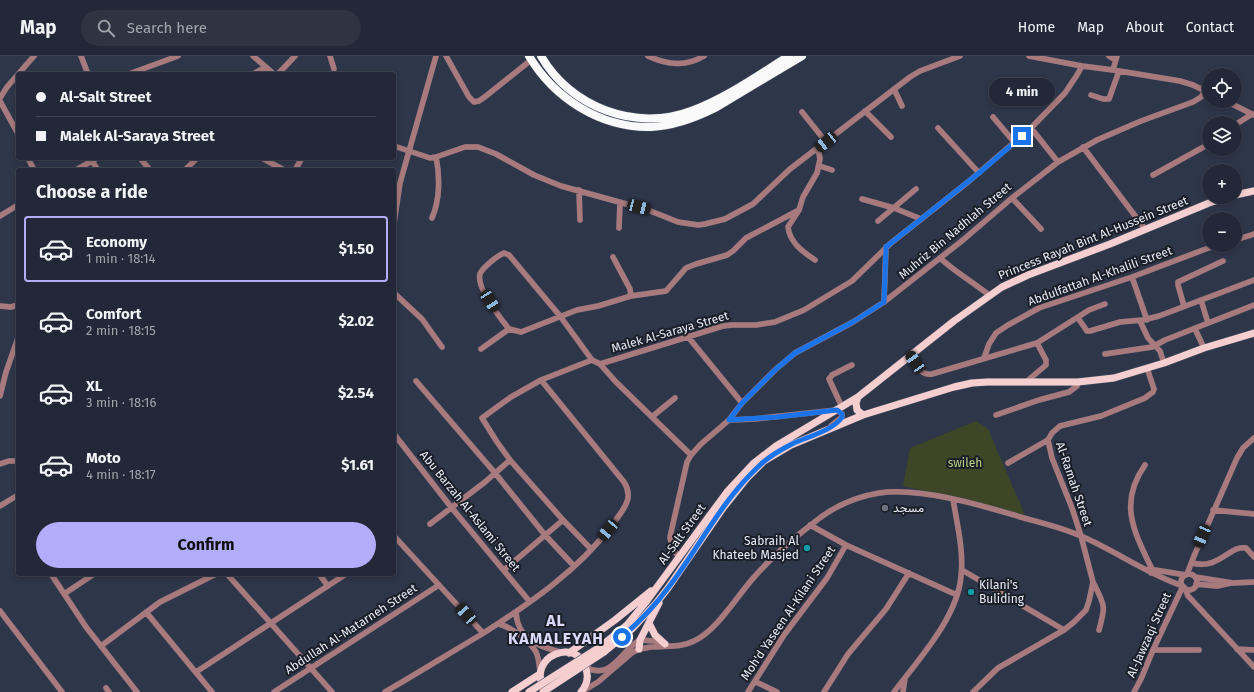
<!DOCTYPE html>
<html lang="en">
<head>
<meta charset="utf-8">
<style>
	body { margin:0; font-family:"Fira Sans",Vazirmatn,sans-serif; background:#2e3442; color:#f1f3f6; height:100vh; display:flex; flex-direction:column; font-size:15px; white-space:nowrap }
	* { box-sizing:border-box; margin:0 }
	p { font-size:13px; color:#a2a6ad }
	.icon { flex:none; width:22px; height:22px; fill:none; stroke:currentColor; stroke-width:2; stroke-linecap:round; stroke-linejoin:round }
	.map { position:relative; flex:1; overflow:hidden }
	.details { position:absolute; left:16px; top:112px; width:380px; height:408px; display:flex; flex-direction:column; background:#222837; border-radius:4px; box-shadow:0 2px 6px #0003,0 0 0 1px #3f4452 }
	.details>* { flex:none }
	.guide { position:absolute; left:16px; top:16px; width:380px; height:88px; border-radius:4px; box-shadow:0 2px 6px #0003,0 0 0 1px #3f4452; display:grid; align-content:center; height:88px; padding:0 20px; background:#222837 }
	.controls { position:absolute; left:1202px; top:12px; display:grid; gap:8px }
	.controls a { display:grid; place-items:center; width:40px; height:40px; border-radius:50%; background:#222837; box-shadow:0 2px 6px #0003,0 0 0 1px #3f4452; font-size:20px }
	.end { position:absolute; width:18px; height:18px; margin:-9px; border:5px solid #1a73e8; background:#fff; box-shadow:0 0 0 2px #fff }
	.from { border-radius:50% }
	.bubble { position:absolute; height:28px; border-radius:14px; background:#222837; box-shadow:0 2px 6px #0003,0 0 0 1px #3f4452; font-size:13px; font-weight:700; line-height:28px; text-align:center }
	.car { position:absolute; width:12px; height:24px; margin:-12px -6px; border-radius:5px; box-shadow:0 0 3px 1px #0007; background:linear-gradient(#222 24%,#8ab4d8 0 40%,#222 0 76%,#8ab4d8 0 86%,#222 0) }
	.guide b { display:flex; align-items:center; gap:14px; height:38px; font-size:15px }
	.guide b+b { border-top:1px solid #3f4452 }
	.guide i { width:10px; height:10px; background:#f1f3f6 }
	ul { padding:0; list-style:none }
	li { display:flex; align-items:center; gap:12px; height:66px; margin:0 8px 6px; padding:0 12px; border:2px solid transparent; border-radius:4px }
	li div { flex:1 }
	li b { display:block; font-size:15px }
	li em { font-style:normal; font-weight:700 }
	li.active { border-color:#b2adfa }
	li>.icon { width:36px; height:36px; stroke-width:1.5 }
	h2 { padding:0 20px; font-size:18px; line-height:48px }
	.button { display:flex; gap:8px; margin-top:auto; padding:8px 20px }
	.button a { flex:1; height:46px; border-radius:24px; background:#b2adfa; color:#111; font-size:16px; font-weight:700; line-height:46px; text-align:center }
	header { display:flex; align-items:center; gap:24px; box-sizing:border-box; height:56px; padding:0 20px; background:#222837; border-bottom:1px solid #3f4452 }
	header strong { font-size:19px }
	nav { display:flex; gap:22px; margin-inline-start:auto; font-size:14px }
	.search { width:280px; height:36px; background:#2e3442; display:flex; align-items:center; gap:10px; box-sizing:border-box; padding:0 14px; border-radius:22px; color:#a2a6ad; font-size:15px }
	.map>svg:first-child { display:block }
</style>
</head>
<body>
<header>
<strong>Map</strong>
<div class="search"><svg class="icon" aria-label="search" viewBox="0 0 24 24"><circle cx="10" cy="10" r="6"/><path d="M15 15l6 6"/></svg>Search here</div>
<nav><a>Home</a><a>Map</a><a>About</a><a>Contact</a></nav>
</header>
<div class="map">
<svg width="1254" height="636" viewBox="0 0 1254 636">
	<rect width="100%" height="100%" fill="#2e3649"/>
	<!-- green -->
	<path fill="#3d4626" d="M976 365 988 373 1025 459 903 430 910 392Z"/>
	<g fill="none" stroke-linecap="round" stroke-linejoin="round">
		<!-- minor casing -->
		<g stroke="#4c5365" stroke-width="6">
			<path id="minor" d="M81 0 88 18
				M253 0 274 18
				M330 0 334 13
				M446 0 469 41 474 46 479 45 486 40 531 4
				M648 0C667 9 686 11 704 0
				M1029 0 1082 10 1113 14 1180 25 1193 29 1209 37
				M1109 0 1115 4
				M1113 14 1117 0
				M129 18 178 0
				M253 18 266 11
				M278 18 295 0
				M894 33 902 50
				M1091 39 1103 43H1109L1119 15
				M0 42 7 31 34 0
				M0 45 17 76
				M1226 45 1254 59
				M865 55 891 81
				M802 56 826 86
				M993 61 1014 86
				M1235 69 1252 58
				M938 72 979 117
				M1031 72 1058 106
				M394 90 430 102 436 101 465 91H478L496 98 534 119 561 130 648 154 678 166 698 169 705 168 725 163 753 148 790 113 910 21 920 15 960 0
				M1083 91 1145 173
				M28 102 34 114
				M140 102 150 114
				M262 102 284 114
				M92 105 98 114
				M820 110 832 114
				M76 114 97 102
				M185 114 197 102
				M295 114 302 102
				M1153 119 1209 88
				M579 134 580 164
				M1012 142 1041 173
				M862 143 894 152 921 163
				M0 160 18 149
				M432 162C440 144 440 120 436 101
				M878 165 916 133
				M394 167 400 127 436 0
				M619 172 620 147
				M1235 184 1254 178
				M613 201 630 233 631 240 598 250 577 254 521 276 509 273C501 263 476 231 480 218 482 212 497 200 504 197L509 199 560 260 592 304 600 308 616 326 691 399
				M940 202C955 216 973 226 989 239
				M815 204C803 196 790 187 788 171L799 154 803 141 817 117 820 103 818 92
				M1132 221 1147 264
				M394 237 422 263 442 291
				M631 240 666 235 686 212 696 208 727 199 733 195 746 182 799 154
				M1201 244 1208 267
				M884 246 886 191
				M0 250 11 251 18 249
				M1184 250 1178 229V226L1223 205
				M1078 262 1087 275H1090L1120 266 1143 264 1159 260 1254 224
				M1140 265 1148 282 1160 295 1164 307
				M1195 273 1204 292
				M689 282 742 347
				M481 293 509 273
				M1105 298 1152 291 1165 284 1254 249
				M909 299C915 308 920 320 932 318L1037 287 1089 254 1105 248
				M984 302 989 288 996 277 1008 269 1039 252 1132 221 1203 194 1218 189
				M600 308 723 270 732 269H756L775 266 804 254 852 225 891 187 968 126 1031 72 1065 37 1077 19 1082 10
				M416 325 495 417 545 479 574 510
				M1026 326 1046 309V304L1037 287
				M0 340 6 316 18 282
				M842 351 829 323 832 319 852 309
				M996 359 1039 344 1069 336 1077 330 1078 326
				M653 360 675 342
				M729 364 754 363 837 354 842 358V361L831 370
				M394 378 451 451 530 546
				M1008 407 1048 384
				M0 408 9 405H18
				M1145 409C1118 447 1134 476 1152 513L1151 517
				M0 450 18 439
				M1213 454 1254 458
				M430 468 485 426 510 404
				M810 469 846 489 957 539
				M394 480 483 577
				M591 493 563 464 510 404 497 386 482 362 511 341 541 324 592 304
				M679 501 672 492 670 481 687 406 691 399 701 388 729 364 742 347 776 313 795 297 853 266 884 246 963 184 1012 142 1058 106 1097 84 1141 65 1193 46 1201 41 1205 35
				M1192 507C1220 514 1229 489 1246 492L1254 501
				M1149 513 1186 519
				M504 514 563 464
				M962 514 1064 574
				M51 518 86 571 137 636
				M227 518 332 636
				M319 518 328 530
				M1187 518 1194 500 1237 402 1243 392 1254 382
				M1181 526a8 8 0 1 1 16 0a8 8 0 1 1-16 0Z
				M1195 521 1233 527 1254 526
				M1093 526C1105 550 1106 549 1099 574
				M1196 528 1217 530 1231 527
				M1185 532 1188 540 1192 544 1254 611
				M64 538 94 518
				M0 555 62 636
				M146 556 212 636
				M516 556C517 582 537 590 560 596
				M499 568C511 571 530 585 536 596 539 602 539 609 540 615
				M101 590 160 546 216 518
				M1237 593 1254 594
				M1153 594H1199
				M586 611C611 626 622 593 640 584L654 585 663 588
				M196 616 346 518
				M756 626 777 636
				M106 632 109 636
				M583 635 598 626 633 596C652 586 675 595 694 585 718 574 738 538 756 519 771 502 794 482 812 468 831 452 854 441 879 437 921 431 984 450 1024 462 1043 467 1063 472 1081 480 1116 495 1147 518 1183 530
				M274 636 439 529
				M385 636C418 617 450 597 482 578 529 548 579 514 612 469 622 455 635 443 624 426L541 324
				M748 636 784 579 827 522 846 489
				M824 636 848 598 886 553 909 517
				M894 636C918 604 958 561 961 520 964 495 957 468 953 443
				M903 636 905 622
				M973 636 998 612 1064 574 1074 566 1086 554 1089 545 1093 526 1081 480 1072 452 1052 402 1048 384 1052 377 1060 370 1101 360 1145 342 1153 336 1154 333 1147 312
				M1134 636 1141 623 1153 594 1183 530"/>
		</g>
		<!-- major casing -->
		<g stroke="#4c5365" stroke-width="8">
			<path id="major" d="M1235 139 1254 135
				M858 341 856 347 857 354 863 359
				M649 567 655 579 665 588
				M600 591 627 569 646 546 727 436 754 407 776 390 858 341 954 265 1002 231 1028 219 1110 188 1209 147 1228 141
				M639 593 640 584 659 547
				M604 596 633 572 657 546 668 532 723 452 747 422 764 405 791 389 863 359 954 331 972 327 988 326H1078L1114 322 1164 307 1204 292 1254 277
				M569 597 615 564 651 535
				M544 633C526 600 578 580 586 613 589 622 587 629 581 636
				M512 636 540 618"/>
		</g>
		<!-- highway casing -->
		<g stroke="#4c5365" stroke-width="9">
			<path id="highway" d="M529 0C554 42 600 72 651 71 674 70 695 62 715 52L802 0
				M541 0C570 51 636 76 691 55 726 42 757 20 789 0"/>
		</g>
		<!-- minor -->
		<use href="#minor" stroke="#a87a7d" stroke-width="5.5"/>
		<!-- major -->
		<use href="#major" stroke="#f5cfd0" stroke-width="7"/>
		<!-- highway -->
		<use href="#highway" stroke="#f9f9f9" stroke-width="8"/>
		<!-- major-bridge casing -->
		<g stroke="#4c5365" stroke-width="8" stroke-linecap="butt">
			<path id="major-bridge" d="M529 636 600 591
				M543 636 604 596"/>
		</g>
		<!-- major-bridge -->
		<use href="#major-bridge" stroke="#f5cfd0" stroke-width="7"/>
	</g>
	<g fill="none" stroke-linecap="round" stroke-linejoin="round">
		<!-- route -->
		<path stroke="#1a73e8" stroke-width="5" d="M622 581C639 566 655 550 668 532 699 492 721 445 759 410 768 401 780 394 792 388 806 381 833 375 842 361V358L837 354 777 361 729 364 742 347 776 313 795 297 853 266 884 246 886 191 979 117 1022 80"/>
	</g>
	<!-- markers -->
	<circle fill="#6b7280" stroke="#1a1e26" stroke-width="1.5" cx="885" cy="452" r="4"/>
	<g fill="#0f9aa8" stroke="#1a1e26" stroke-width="1.5">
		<circle cx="807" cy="492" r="4"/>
		<circle cx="971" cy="536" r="4"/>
	</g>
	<g text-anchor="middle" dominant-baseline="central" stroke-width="4" stroke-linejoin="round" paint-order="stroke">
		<!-- street labels -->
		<g font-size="12" fill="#e7ecf8" stroke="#1a1e26">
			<text transform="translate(955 175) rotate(-40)">Muhriz Bin Nadhlah Street</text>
			<text transform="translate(1093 182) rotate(-22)">Princess Rayah Bint Al-Hussein Street</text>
			<text transform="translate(1100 220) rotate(-20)">Abdulfattah Al-Khalili Street</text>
			<text transform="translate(670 276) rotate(-16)">Malek Al-Saraya Street</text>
			<text transform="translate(1074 428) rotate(71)">Al-Ramah Street</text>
			<text transform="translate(470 455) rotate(51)">Abu Barzah Al-Aslami Street</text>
			<text transform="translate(682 478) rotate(-54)">Al-Salt Street</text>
			<text transform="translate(788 557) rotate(-56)">Moh'd Yaseen Al-Kilani Street</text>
			<text transform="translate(351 573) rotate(-33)">Abdullah Al-Matarneh Street</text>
			<text transform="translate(1149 579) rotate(-66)">Al-Jawzaqi Street</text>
		</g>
		<!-- park labels -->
		<g font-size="12" fill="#bacf88" stroke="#1a1e26">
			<text x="965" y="407">swileh</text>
		</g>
		<!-- poi labels -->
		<g font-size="12" fill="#e7ecf8" stroke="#1a1e26" text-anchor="start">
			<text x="893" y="452">مسجد</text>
			<text x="799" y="485" text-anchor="end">Sabraih Al<tspan x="799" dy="14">Khateeb Masjed</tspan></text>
			<text x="979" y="529">Kilani's<tspan x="979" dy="14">Buliding</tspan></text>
		</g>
		<!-- district labels -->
		<g font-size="16" font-weight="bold" letter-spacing="1" fill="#dad9f7" stroke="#1a1e26">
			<text x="556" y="564">AL<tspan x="556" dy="18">KAMALEYAH</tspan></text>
		</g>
	</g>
</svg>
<div class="controls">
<a><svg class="icon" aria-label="locate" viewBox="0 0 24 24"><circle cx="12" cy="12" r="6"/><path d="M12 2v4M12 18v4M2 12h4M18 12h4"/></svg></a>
<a><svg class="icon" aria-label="layers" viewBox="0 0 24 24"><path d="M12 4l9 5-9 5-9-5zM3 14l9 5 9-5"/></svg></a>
<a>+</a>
<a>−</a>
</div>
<i class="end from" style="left:622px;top:581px"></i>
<i class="end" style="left:1022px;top:80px"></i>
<div class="bubble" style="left:989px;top:22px;width:66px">4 min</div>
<i class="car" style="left:826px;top:86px;rotate:232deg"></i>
<i class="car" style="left:639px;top:151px;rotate:105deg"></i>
<i class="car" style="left:490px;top:245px;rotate:147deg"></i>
<i class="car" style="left:915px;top:306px;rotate:326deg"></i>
<i class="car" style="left:608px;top:474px;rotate:220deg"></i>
<i class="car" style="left:1202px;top:480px;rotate:203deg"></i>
<i class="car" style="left:466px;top:558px;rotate:318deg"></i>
<div class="guide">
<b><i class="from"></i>Al-Salt Street</b>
<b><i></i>Malek Al-Saraya Street</b>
</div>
<section class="details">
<h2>Choose a ride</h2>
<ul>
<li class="active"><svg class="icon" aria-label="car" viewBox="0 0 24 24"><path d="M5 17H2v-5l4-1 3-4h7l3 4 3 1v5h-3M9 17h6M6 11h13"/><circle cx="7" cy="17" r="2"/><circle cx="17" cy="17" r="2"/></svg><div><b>Economy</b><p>1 min · 18:14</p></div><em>$1.50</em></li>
<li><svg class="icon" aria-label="car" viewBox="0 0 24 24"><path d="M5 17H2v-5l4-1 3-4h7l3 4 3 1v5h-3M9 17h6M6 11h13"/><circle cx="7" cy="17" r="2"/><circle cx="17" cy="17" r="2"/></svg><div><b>Comfort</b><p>2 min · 18:15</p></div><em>$2.02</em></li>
<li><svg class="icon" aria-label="car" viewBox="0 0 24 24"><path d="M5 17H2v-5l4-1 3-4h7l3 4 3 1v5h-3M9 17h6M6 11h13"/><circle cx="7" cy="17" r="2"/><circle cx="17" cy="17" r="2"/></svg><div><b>XL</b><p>3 min · 18:16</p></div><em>$2.54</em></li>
<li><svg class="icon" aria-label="car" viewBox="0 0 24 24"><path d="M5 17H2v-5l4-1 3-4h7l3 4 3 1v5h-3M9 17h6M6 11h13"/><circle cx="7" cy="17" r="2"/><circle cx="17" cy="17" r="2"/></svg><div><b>Moto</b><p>4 min · 18:17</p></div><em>$1.61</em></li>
</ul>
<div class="button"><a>Confirm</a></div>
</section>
</div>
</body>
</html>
